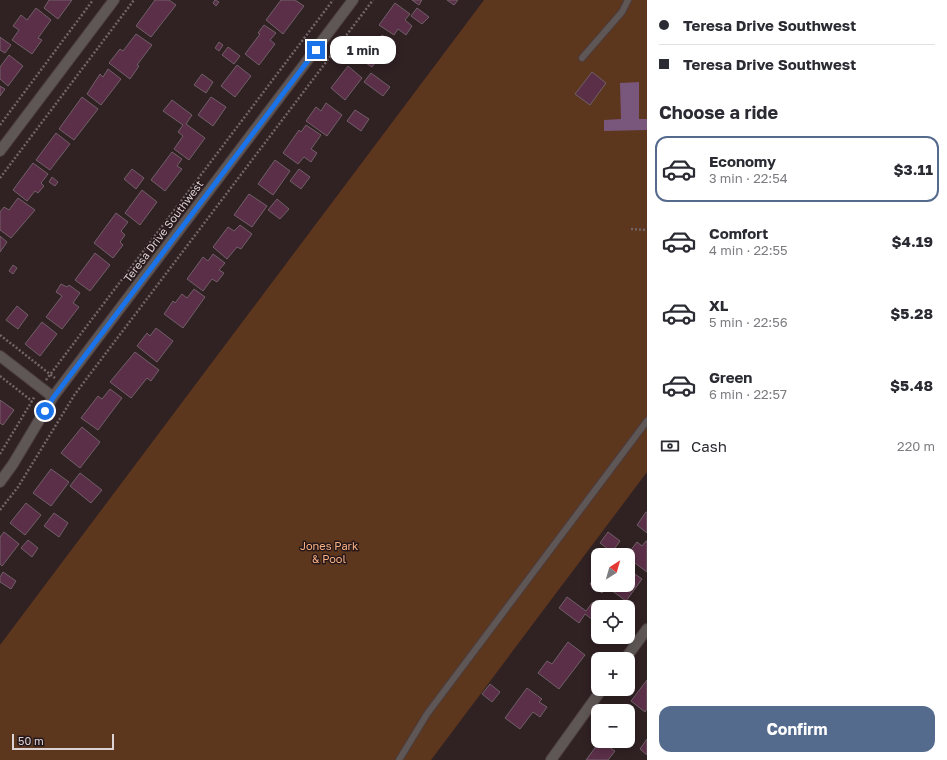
<!DOCTYPE html>
<html lang="en">
<head>
<meta charset="utf-8">
<style>
	body { margin:0; font-family:"Golos Text",sans-serif; background:#f2f2f3; color:#2b2b33; height:100vh; display:flex; flex-direction:column; font-size:15px; white-space:nowrap }
	* { box-sizing:border-box; margin:0 }
	p { font-size:13px; color:#7c7c81 }
	.icon { flex:none; width:22px; height:22px; fill:none; stroke:currentColor; stroke-width:2; stroke-linecap:round; stroke-linejoin:round }
	.map { position:relative; flex:1; overflow:hidden }
	.details { display:flex; flex-direction:column; background:#fff; width:300px }
	.details>* { flex:none }
	.guide { display:grid; align-content:center; height:88px; padding:0 12px; background:#fff }
	.needle { width:26px; rotate:37deg }
	.controls { position:absolute; left:591px; top:548px; display:grid; gap:8px }
	.controls a { display:grid; place-items:center; width:44px; height:44px; border-radius:8px; background:#fff; box-shadow:0 2px 10px #0003; font-size:20px }
	.scale { position:absolute; left:12px; bottom:10px; width:102px; box-sizing:border-box; padding-left:4px; border:2px solid #ddd3d4; border-top:0; font-size:11px; line-height:14px; white-space:nowrap; color:#ddd3d4; -webkit-text-stroke:3px #26171a; paint-order:stroke }
	.end { position:absolute; width:18px; height:18px; margin:-9px; border:5px solid #1a73e8; background:#fff; box-shadow:0 0 0 2px #fff }
	.from { border-radius:50% }
	.bubble { position:absolute; height:28px; border-radius:12px; background:#fff; box-shadow:0 2px 10px #0003; font-size:13px; font-weight:700; line-height:28px; text-align:center }
	.guide b { display:flex; align-items:center; gap:14px; height:38px; font-size:15px }
	.guide b+b { border-top:1px solid #e1e1e2 }
	.guide i { width:10px; height:10px; background:#2b2b33 }
	ul { padding:0; list-style:none }
	li { display:flex; align-items:center; gap:12px; height:66px; margin:0 8px 6px; padding:0 4px; border:2px solid transparent; border-radius:12px }
	li div { flex:1 }
	li b { display:block; font-size:15px }
	li em { font-style:normal; font-weight:700 }
	li.selected { border-color:#556b8d }
	li>.icon { width:36px; height:36px; stroke-width:1.5 }
	h2 { padding:0 12px; font-size:18px; line-height:48px }
	.pay { display:flex; align-items:center; gap:10px; height:44px; padding:0 12px; font-size:15px }
	.pay p { margin-inline-start:auto }
	.primary-button { display:flex; gap:8px; margin-top:auto; padding:8px 12px }
	.primary-button a { flex:1; height:46px; border-radius:12px; background:#556b8d; color:#fff; font-size:16px; font-weight:700; line-height:46px; text-align:center }
	main { display:flex; flex:1; min-height:0 }
	.map>svg:first-child { display:block }
</style>
</head>
<body>
<main>
<div class="map">
<svg width="647" height="760" viewBox="0 0 647 760">
	<rect width="100%" height="100%" fill="#302123"/>
	<!-- green -->
	<path fill="#5c361d" d="M484 0H647V472L431 760H0V645Z"/>
	<!-- water -->
	<path fill="#79567c" d="M639 82V119H647V130L604 131V120L621 119 620 83Z"/>
	<!-- building -->
	<path fill="#5b2f48" stroke="#706068" d="M49 0H72L58 19 44 8Z
		M155 0H169L176 5 151 37 136 26Z
		M215 0 219 2 216 6 213 3Z
		M281 0H295L304 6 283 34 266 20Z
		M412 0H422L419 5Z
		M447 0H458L454 5Z
		M395 3 410 14 405 20 412 26 406 35 398 29 394 35 379 25Z
		M36 8 51 20 38 38 42 40 32 54 12 40 19 30 13 26 21 15 27 20Z
		M417 8 429 17 422 24 411 16Z
		M264 25 276 33 270 40 275 44 259 65 245 54 260 34 258 33Z
		M136 34 152 45 137 65 139 66 130 79 109 63 120 49 123 51Z
		M382 35 393 43 389 50 392 52 384 64 378 59 372 67 357 57 371 38 376 42Z
		M0 37 11 45 5 53 0 50Z
		M219 42 223 45 219 51 215 48Z
		M228 47 240 56 234 64 222 55Z
		M9 55 23 66 8 86 0 79V67Z
		M237 65 251 76 235 97 221 86Z
		M348 66 362 78 345 100 331 88Z
		M108 69 121 79 101 105 87 94 100 74 103 77Z
		M592 72 606 83 590 105 575 94Z
		M371 73 390 87 383 96 364 82Z
		M202 74 213 82 206 93 194 85Z
		M0 86 5 89 0 96Z
		M82 97 98 109 74 140 59 129Z
		M211 97 226 107 213 126 198 115Z
		M172 100 192 115 186 124 205 138 189 160 174 149 183 136 178 132 183 125 163 111Z
		M326 103 342 115 327 136 306 121 316 107 321 111Z
		M355 110 369 119 361 131 347 121Z
		M306 125 321 135 311 149 317 153 311 162 304 157 298 164 283 153 299 130 301 132Z
		M56 133 70 144 50 170 36 160Z
		M172 152 182 159 177 166 182 169 165 191 151 180Z
		M275 160 290 171 273 195 258 184Z
		M33 163 48 174 41 183 44 186 38 193 35 191 27 201 13 190Z
		M132 169 144 178 136 189 124 179Z
		M299 169 310 177 301 189 290 181Z
		M52 177 58 182 55 186 49 182Z
		M142 190 157 202 140 225 125 213Z
		M249 194 267 206 252 227 234 215Z
		M18 198 35 210 11 238 0 230V212L4 207 9 210Z
		M277 199 289 209 280 219 268 210Z
		M116 213 128 222 121 231 125 235 120 242 123 245 113 258 94 243Z
		M240 225 252 234 241 249 237 247 227 259 213 247 228 227 234 231Z
		M0 236 7 242 0 252Z
		M95 253 110 265 90 291 75 280Z
		M213 254 225 263 219 270 224 273 217 282 212 279 203 291 187 279 203 257 208 261Z
		M13 265 17 268 13 274 9 271Z
		M61 284 67 287 69 285 80 293 73 303 79 307 62 329 46 317 62 296 56 292Z
		M194 289 205 297 183 328 164 314 173 301 175 303 182 294 187 298Z
		M17 306 28 315 18 329 6 320Z
		M42 322 57 334 40 356 25 344Z
		M156 328 173 341 157 362 137 346 147 333 150 336Z
		M135 352 159 370 151 381 147 378 131 398 110 382Z
		M110 389 122 398 98 430 81 418 98 396 102 399Z
		M0 400 14 410 3 425 0 423Z
		M82 427 100 442 80 468 61 453Z
		M51 469 69 482 51 506 33 493Z
		M80 473 102 490 91 503 70 486Z
		M26 503 41 515 25 535 10 523Z
		M646 512H647V533L637 525Z
		M54 513 68 523 59 537 44 526Z
		M4 532 19 544 2 566 0 564V537Z
		M608 532 620 541 612 552 600 543Z
		M28 540 38 548 32 557 21 548Z
		M646 541H647V572L628 558 627 555 637 542 642 546Z
		M628 569 642 579 626 601 611 590 615 585H628Z
		M3 572 16 581 11 589 0 582V577Z
		M598 574V585H608L602 593 590 584Z
		M567 597 586 611 592 603 598 607 603 600 612 607H598V624L585 614 579 623 559 608Z
		M568 642 585 655 559 689 538 673 547 661 552 664Z
		M647 680V709L645 712 631 701Z
		M490 684 500 692 492 702 482 694Z
		M527 688 542 699 539 702 547 707 540 717 533 712 520 729 505 718Z
		M628 722 635 727 628 736Z
		M647 739V755L640 749Z
		M600 741 615 751 608 760H586Z
		M610 741H625L619 748Z"/>
	<g fill="none" stroke-linecap="round" stroke-linejoin="round">
		<!-- lane casing -->
		<g stroke="#4c3d3f" stroke-width="8">
			<path id="lane" d="M582 58 622 12 628 0
				M399 760 427 714 647 421"/>
		</g>
		<!-- street casing -->
		<g stroke="#4c3d3f" stroke-width="12">
			<path id="street" d="M0 151 114 0
				M0 356 53 397
				M0 482 13 464 53 397 353 0
				M625 659 647 629
				M551 760 602 689"/>
		</g>
		<!-- path -->
		<path stroke="#726567" stroke-width="2.5" stroke-dasharray="2 2" stroke-linecap="butt" d="M0 125 93 0
			M0 178 134 0
			M631 229 647 230
			M0 335 55 378
			M0 376 32 401
			M46 380 333 0
			M0 454 35 396
			M0 510 18 487 75 394 373 0"/>
		<!-- lane -->
		<use href="#lane" stroke="#5e5755" stroke-width="6"/>
		<!-- street -->
		<use href="#street" stroke="#5e5755" stroke-width="10"/>
	</g>
	<g fill="none" stroke-linecap="round" stroke-linejoin="round">
		<!-- route -->
		<path stroke="#1a73e8" stroke-width="5" d="M45 411 53 398 316 50"/>
	</g>
	<g text-anchor="middle" dominant-baseline="central" stroke-width="3" stroke-linejoin="round" paint-order="stroke">
		<!-- street labels -->
		<g font-size="11" fill="#ddd3d4" stroke="#26171a">
			<text transform="translate(163 231) rotate(-53)">Teresa Drive Southwest</text>
		</g>
		<!-- park labels -->
		<g font-size="11" fill="#f8b083" stroke="#26171a">
			<text x="329" y="545">Jones Park<tspan x="329" dy="13">&amp; Pool</tspan></text>
		</g>
	</g>
</svg>
<div class="controls">
<a><svg class="needle" viewBox="-14 -14 28 28"><path d="M0-13l5 13h-10z" fill="#e53935"/><path d="M0 13l5-13h-10z" fill="#7c7c81"/></svg></a>
<a><svg class="icon" aria-label="locate" viewBox="0 0 24 24"><circle cx="12" cy="12" r="6"/><path d="M12 2v4M12 18v4M2 12h4M18 12h4"/></svg></a>
<a>+</a>
<a>−</a>
</div>
<div class="scale">50 m</div>
<i class="end from" style="left:45px;top:411px"></i>
<i class="end" style="left:316px;top:50px"></i>
<div class="bubble" style="left:330px;top:36px;width:66px">1 min</div>
</div>
<section class="details">
<div class="guide">
<b><i class="from"></i>Teresa Drive Southwest</b>
<b><i></i>Teresa Drive Southwest</b>
</div>
<h2>Choose a ride</h2>
<ul>
<li class="selected"><svg class="icon" aria-label="car" viewBox="0 0 24 24"><path d="M5 17H2v-5l4-1 3-4h7l3 4 3 1v5h-3M9 17h6M6 11h13"/><circle cx="7" cy="17" r="2"/><circle cx="17" cy="17" r="2"/></svg><div><b>Economy</b><p>3 min · 22:54</p></div><em>$3.11</em></li>
<li><svg class="icon" aria-label="car" viewBox="0 0 24 24"><path d="M5 17H2v-5l4-1 3-4h7l3 4 3 1v5h-3M9 17h6M6 11h13"/><circle cx="7" cy="17" r="2"/><circle cx="17" cy="17" r="2"/></svg><div><b>Comfort</b><p>4 min · 22:55</p></div><em>$4.19</em></li>
<li><svg class="icon" aria-label="car" viewBox="0 0 24 24"><path d="M5 17H2v-5l4-1 3-4h7l3 4 3 1v5h-3M9 17h6M6 11h13"/><circle cx="7" cy="17" r="2"/><circle cx="17" cy="17" r="2"/></svg><div><b>XL</b><p>5 min · 22:56</p></div><em>$5.28</em></li>
<li><svg class="icon" aria-label="car" viewBox="0 0 24 24"><path d="M5 17H2v-5l4-1 3-4h7l3 4 3 1v5h-3M9 17h6M6 11h13"/><circle cx="7" cy="17" r="2"/><circle cx="17" cy="17" r="2"/></svg><div><b>Green</b><p>6 min · 22:57</p></div><em>$5.48</em></li>
</ul>
<div class="pay"><svg class="icon" aria-label="cash" viewBox="0 0 24 24"><path d="M3 7h18v10H3z"/><circle cx="12" cy="12" r="2"/></svg>Cash<p>220 m</p></div>
<div class="primary-button"><a>Confirm</a></div>
</section>
</main>
</body>
</html>
